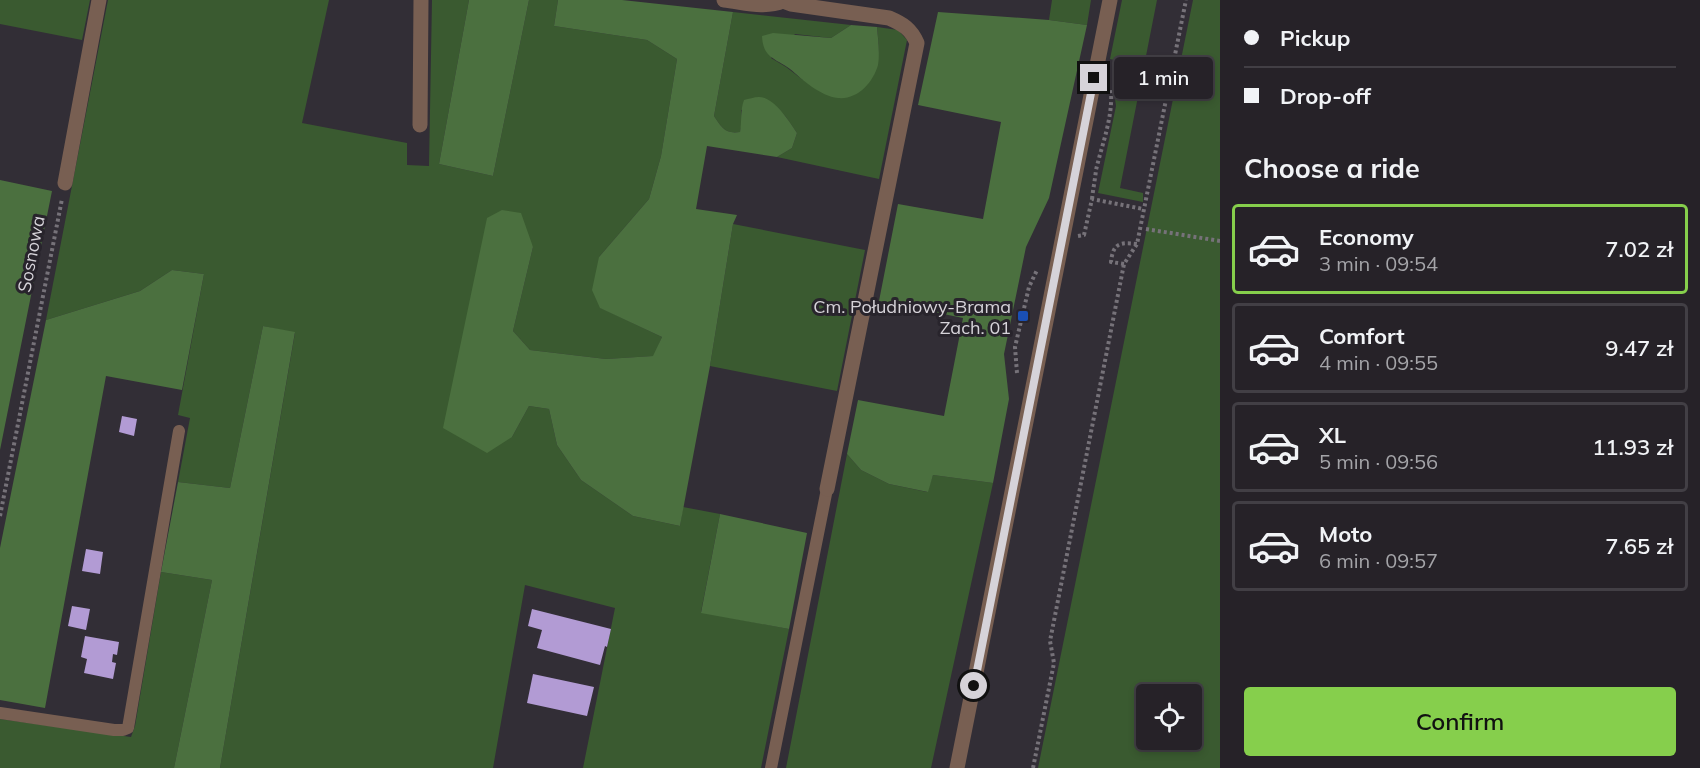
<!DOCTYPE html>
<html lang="en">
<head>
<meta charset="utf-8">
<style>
	body { margin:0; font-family:Mulish,sans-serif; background:#2e2a30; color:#f1f3f6; height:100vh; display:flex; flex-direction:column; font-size:22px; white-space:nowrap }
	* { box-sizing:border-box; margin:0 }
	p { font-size:20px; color:#a4a4a8 }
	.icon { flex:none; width:33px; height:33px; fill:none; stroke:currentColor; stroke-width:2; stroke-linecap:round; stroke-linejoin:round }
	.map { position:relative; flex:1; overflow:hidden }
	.drawer { display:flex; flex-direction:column; background:#262228; width:480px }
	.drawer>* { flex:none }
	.top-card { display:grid; align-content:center; height:132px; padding:0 24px; background:#262228 }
	.tools { position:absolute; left:1136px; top:684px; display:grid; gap:12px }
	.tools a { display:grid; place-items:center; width:66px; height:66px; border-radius:6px; background:#262228; box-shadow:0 3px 9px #0003,0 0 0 2px #423f45; font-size:30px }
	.end { position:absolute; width:27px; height:27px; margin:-14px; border:8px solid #d6d3d9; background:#111; box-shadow:0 0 0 3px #111 }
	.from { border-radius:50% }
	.bubble { position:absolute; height:42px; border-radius:6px; background:#262228; box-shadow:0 3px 9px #0003,0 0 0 2px #423f45; font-size:20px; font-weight:600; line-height:42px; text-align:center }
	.top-card b { display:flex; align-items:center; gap:21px; height:57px; font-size:22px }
	.top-card b+b { border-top:2px solid #423f45 }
	.top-card i { width:15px; height:15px; background:#f1f3f6 }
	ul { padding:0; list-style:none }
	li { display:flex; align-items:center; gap:18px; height:90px; margin:0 12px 9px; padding:0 12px; border:3px solid #423f45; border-radius:6px }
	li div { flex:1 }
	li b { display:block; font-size:22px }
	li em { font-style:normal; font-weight:600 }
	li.on { border-color:#86cf4c }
	li>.icon { width:54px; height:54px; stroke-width:1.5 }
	h2 { padding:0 24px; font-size:27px; line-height:72px }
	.primary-button { display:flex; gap:12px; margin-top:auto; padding:12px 24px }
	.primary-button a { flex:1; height:69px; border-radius:6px; background:#86cf4c; color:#111; font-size:24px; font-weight:600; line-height:69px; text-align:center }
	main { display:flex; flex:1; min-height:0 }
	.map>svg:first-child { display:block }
</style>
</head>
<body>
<main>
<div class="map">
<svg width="1220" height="768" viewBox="0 0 1220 768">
	<rect width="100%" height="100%" fill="#322e36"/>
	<!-- green -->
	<path fill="#3a5a30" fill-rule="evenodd" d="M0 0H90L82 40 0 24Z
		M108 0H329L302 123 407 143V165L429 166 432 0H469L439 164 493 176 529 0H558L554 26 647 40 677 59 661 156 649 199 599 257 601 308 662 337 654 356 606 359 530 350 513 331 533 247 502 210 512 437 529 406 549 409 557 445 581 480 633 516 680 526 683 507 720 514 701 612 789 629 761 768H583L615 608 525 585 493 768H220L295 333 263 326 230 488 178 482 190 418 178 415 204 274 172 270 140 291 46 320Z
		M1052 0H1091L1087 25 1049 20Z
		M1122 0H1157L1120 188 1143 193V202L1098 193 1116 106 1112 76 1114 60 1110 59Z
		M1193 0H1220V768H1038ZM1146 694H1191V740H1146Z
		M733 12 851 25 831 38 795 34 771 58 786 67 803 80 873 76C880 60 879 45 877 27L898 30 907 40 879 179 777 157 792 148 797 133 786 117 775 105 741 110 742 122 740 132C725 134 722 128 714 116Z
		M733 224 865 250 837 391 710 366Z
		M847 454 861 470 889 484 927 492 933 475 993 483 931 768H786Z
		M161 572 212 580 174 768H0V719L131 737 135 726Z"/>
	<!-- forest -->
	<path fill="#4b703f" d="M469 0H529L493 176 439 164Z
		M558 0H622L733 12 714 116C722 128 725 134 740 132 742 121 740 111 744 100 749 99 754 97 759 97 774 97 789 121 797 133L792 148 777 157 707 146 696 209 737 215 733 224 710 366 680 526 633 516 581 480 557 445 549 409 529 406 512 437 487 453 443 428 487 218 502 210 521 213 533 247 513 331 530 350 606 359 653 356 662 337 600 308 592 290 599 257 649 199 661 156 677 59 647 40 554 26Z
		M938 12 1049 20 1087 25 1049 198 1026 247 1004 354 1009 399 993 483 933 475 928 492 889 484 861 470 847 454 858 400 944 416 963 318 879 301 898 204 983 219 1001 122 918 105Z
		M851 25 877 27C878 39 880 53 878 65 873 83 857 100 838 98 820 96 803 80 790 69 775 58 763 58 762 36L773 33 831 38Z
		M0 180 52 191 0 450Z
		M172 270 204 274 182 390 106 376 45 708 0 700V548L46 320 140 291Z
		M263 326 295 332 220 768H174L212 580 161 572 178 482 230 488Z
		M720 514 807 533 789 629 701 613Z"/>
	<!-- building -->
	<path fill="#b29bd4" d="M122 416 137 419 134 436 119 432Z
		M86 549 103 552 100 574 82 571Z
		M72 606 90 609 86 630 68 626Z
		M532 609 611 629 607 647 605 646 600 665 537 648 542 630 528 626Z
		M85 636 119 642 117 655 113 654 112 662 116 663 113 679 84 673 87 659 81 657Z
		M533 674 594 687 587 716 527 703Z"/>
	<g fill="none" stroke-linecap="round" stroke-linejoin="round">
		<!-- path -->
		<path stroke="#767279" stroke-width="4" stroke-dasharray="3 3" stroke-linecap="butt" d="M1092 199C1093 189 1095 180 1096 170 1102 144 1113 118 1111 90
			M1146 229 1220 241
			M1078 236 1084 235 1092 199 1143 209
			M1124 264 1111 262C1113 243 1120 242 1137 244
			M1017 373 1015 347 1029 287 1037 270
			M0 516 62 199
			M1033 768 1054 663 1050 641 1124 264 1137 244 1186 0"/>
		<!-- lane -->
		<path stroke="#785f52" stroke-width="12" d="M0 713 114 730H123L128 728 179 431
			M771 768 827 489"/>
		<!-- street -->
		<path stroke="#785f52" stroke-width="15" d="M724 0C743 2 765 9 783 1L791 4 889 18C903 24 911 29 917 43L827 489
			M420 125 421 0
			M65 183 99 0
			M957 768 1110 0"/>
	</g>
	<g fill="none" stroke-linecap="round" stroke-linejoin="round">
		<!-- route -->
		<path stroke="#d6d3d9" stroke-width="8" d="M974 686 1094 78"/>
	</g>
	<!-- markers -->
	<rect fill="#1a4fb4" stroke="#28242c" stroke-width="2" x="1017" y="310" width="12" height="12" rx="3"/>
	<g text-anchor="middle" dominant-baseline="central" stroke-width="6" stroke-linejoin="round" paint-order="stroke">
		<!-- street labels -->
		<g font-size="18" fill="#d6d3d9" stroke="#28242c">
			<text transform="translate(31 254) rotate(-79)">Sosnowa</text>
		</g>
		<!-- poi labels -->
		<g font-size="18" fill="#d6d3d9" stroke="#28242c" text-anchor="end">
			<text x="1011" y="306">Cm. Południowy-Brama<tspan x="1011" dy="21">Zach. 01</tspan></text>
		</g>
	</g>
</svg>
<div class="tools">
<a><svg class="icon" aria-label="locate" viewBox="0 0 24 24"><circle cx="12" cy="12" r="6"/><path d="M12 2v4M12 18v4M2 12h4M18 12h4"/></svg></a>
</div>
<i class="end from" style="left:974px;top:686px"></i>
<i class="end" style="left:1094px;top:78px"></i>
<div class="bubble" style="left:1114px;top:57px;width:99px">1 min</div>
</div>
<section class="drawer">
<div class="top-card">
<b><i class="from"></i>Pickup</b>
<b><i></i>Drop-off</b>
</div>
<h2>Choose a ride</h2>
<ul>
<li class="on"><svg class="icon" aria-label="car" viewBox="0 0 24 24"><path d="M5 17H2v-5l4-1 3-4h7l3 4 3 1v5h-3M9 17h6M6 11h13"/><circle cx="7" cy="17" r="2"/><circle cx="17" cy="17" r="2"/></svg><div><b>Economy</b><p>3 min · 09:54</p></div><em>7.02 zł</em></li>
<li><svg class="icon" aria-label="car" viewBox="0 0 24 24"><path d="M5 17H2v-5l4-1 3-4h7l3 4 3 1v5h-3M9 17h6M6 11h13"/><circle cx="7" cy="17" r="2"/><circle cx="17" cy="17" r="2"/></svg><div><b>Comfort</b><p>4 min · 09:55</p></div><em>9.47 zł</em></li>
<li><svg class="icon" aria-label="car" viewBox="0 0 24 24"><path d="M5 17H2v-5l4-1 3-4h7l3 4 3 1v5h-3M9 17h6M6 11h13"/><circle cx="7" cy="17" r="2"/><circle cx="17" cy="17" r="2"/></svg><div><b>XL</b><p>5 min · 09:56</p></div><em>11.93 zł</em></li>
<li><svg class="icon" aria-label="car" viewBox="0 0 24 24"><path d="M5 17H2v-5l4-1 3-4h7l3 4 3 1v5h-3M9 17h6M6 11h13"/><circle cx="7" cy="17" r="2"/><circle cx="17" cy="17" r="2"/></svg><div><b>Moto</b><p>6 min · 09:57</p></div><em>7.65 zł</em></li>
</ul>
<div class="primary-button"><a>Confirm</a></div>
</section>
</main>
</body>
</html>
